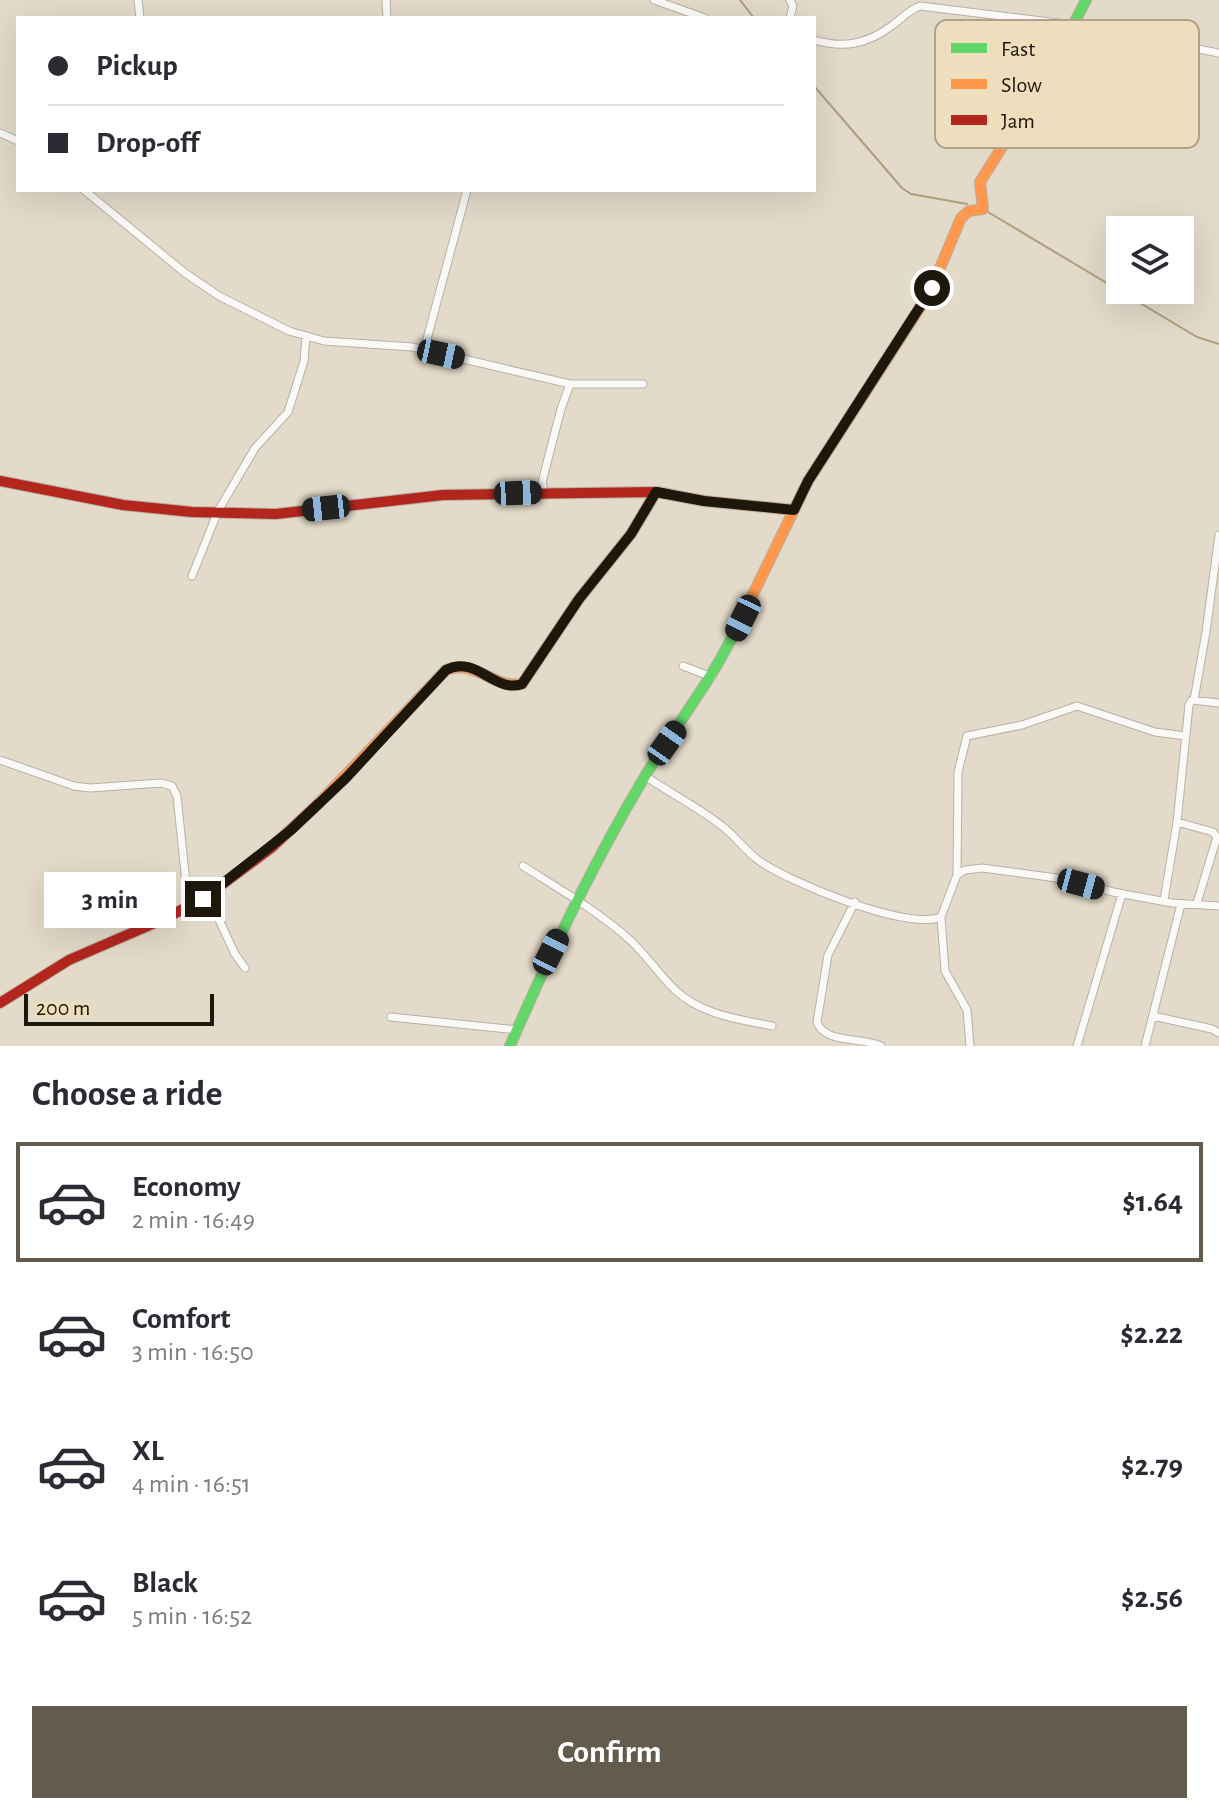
<!DOCTYPE html>
<html lang="en">
<head>
<meta charset="utf-8">
<style>
	body { margin:0; font-family:"Alegreya Sans",sans-serif; background:#f2f2f3; color:#2b2b33; height:100vh; display:flex; flex-direction:column; font-size:30px; white-space:nowrap }
	* { box-sizing:border-box; margin:0 }
	p { font-size:26px; color:#7c7c81 }
	.icon { flex:none; width:44px; height:44px; fill:none; stroke:currentColor; stroke-width:2; stroke-linecap:round; stroke-linejoin:round }
	.map { position:relative; height:1046px; overflow:hidden }
	.details { display:flex; flex-direction:column; background:#fff; flex:1 }
	.details>* { flex:none }
	.banner { position:absolute; left:16px; top:16px; width:800px; height:176px; border-radius:0px; box-shadow:0 8px 32px #0002; display:grid; align-content:center; height:176px; padding:0 32px; background:#fff }
	.tools { position:absolute; left:1106px; top:216px; display:grid; gap:16px }
	.tools a { display:grid; place-items:center; width:88px; height:88px; border-radius:0px; background:#fff; box-shadow:0 8px 32px #0002; font-size:40px }
	.scale { position:absolute; left:24px; bottom:20px; width:190px; box-sizing:border-box; padding-left:8px; border:4px solid #1d170c; border-top:0; font-size:22px; line-height:28px; white-space:nowrap; color:#1d170c; -webkit-text-stroke:6px #eedebe; paint-order:stroke }
	.end { position:absolute; width:36px; height:36px; margin:-18px; border:10px solid #1d170c; background:#fff; box-shadow:0 0 0 4px #fff }
	.from { border-radius:50% }
	.bubble { position:absolute; height:56px; border-radius:0px; background:#fff; box-shadow:0 8px 32px #0002; font-size:26px; font-weight:700; line-height:56px; text-align:center }
	.car { position:absolute; width:24px; height:48px; margin:-24px -12px; border-radius:10px; box-shadow:0 0 6px 2px #0007; background:linear-gradient(#222 24%,#8ab4d8 0 40%,#222 0 76%,#8ab4d8 0 86%,#222 0) }
	.banner b { display:flex; align-items:center; gap:28px; height:76px; font-size:30px }
	.banner b+b { border-top:2px solid #e1e1e2 }
	.banner i { width:20px; height:20px; background:#2b2b33 }
	ul { padding:0; list-style:none }
	li { display:flex; align-items:center; gap:24px; height:120px; margin:0 16px 12px; padding:0 16px; border:4px solid transparent; border-radius:0px }
	li div { flex:1 }
	li b { display:block; font-size:30px }
	li em { font-style:normal; font-weight:700 }
	li.selected { border-color:#625b4e }
	li>.icon { width:72px; height:72px; stroke-width:1.5 }
	h2 { padding:0 32px; font-size:36px; line-height:96px }
	.button { display:flex; gap:16px; margin-top:auto; padding:16px 32px }
	.button a { flex:1; height:92px; border-radius:0px; background:#625b4e; color:#fff; font-size:32px; font-weight:700; line-height:92px; text-align:center }
	.map>svg:first-child { display:block }
</style>
</head>
<body>
<div class="map">
<svg width="1219" height="1046" viewBox="0 0 1219 1046">
	<rect width="100%" height="100%" fill="#e3dac9"/>
	<g fill="none" stroke-linecap="round" stroke-linejoin="round">
		<!-- stream -->
		<path stroke="#ae9e7e" stroke-width="2" d="M740 0 754 18
			M814 86 902 188 911 194 967 204
			M988 212 1197 337 1219 344"/>
		<!-- street casing -->
		<g stroke="#b8b1a4" stroke-width="9">
			<path id="street" d="M138 0 140 18
				M386 0 387 18
				M654 0 705 18
				M790 0 793 6 790 18
				M814 40C845 49 867 44 893 25 902 18 909 10 920 6L1074 25 1219 53
				M0 133 18 141
				M84 190 185 273 219 296 289 331 324 341 412 347 570 384 561 409 542 482 544 492H547
				M424 350 467 190
				M570 384H643
				M192 576 218 511 255 448 288 412 304 361 306 336
				M683 666 712 677
				M1194 700 1206 632 1219 535
				M0 760 74 786 90 788 161 783 172 786 177 796 186 883 192 905
				M645 776C670 793 698 807 722 826 735 836 745 850 758 860 788 882 907 931 941 917L957 875 965 870 982 868 1064 879 1113 892 1172 903 1219 906
				M1177 822 1213 832 1217 837 1197 903
				M523 866C559 889 598 911 630 940 646 955 659 974 675 990 702 1015 738 1019 772 1026
				M957 875 958 772 967 736 1022 725 1077 706 1155 732 1186 736
				M208 896 235 954 245 968
				M1164 900 1177 822 1189 705 1192 700 1219 703
				M855 902 828 955 817 1022C824 1044 863 1037 881 1046
				M941 917 945 971 967 1010 970 1046
				M1153 1016 1212 1029 1219 1033
				M391 1017 517 1030
				M1077 1046 1122 894
				M1145 1046 1181 904"/>
		</g>
		<!-- fast casing -->
		<g stroke="#b8b1a4" stroke-width="12">
			<path id="fast" d="M1004 144 1049 72 1086 0
				M510 1046C549 956 591 867 641 783 673 728 714 679 740 621"/>
		</g>
		<!-- slow casing -->
		<g stroke="#b8b1a4" stroke-width="12">
			<path id="slow" d="M667 494 704 501 794 510
				M740 621 808 481 930 292 961 218 969 211 983 209 980 182 1004 144
				M318 804 446 670C478 659 492 689 522 684L579 599 631 534 656 492"/>
		</g>
		<!-- jam casing -->
		<g stroke="#b8b1a4" stroke-width="12">
			<path id="jam" d="M0 481 123 505 192 512 276 514 443 495 656 492 667 494
				M0 1003 69 960 164 919 204 898 271 848 318 804"/>
		</g>
		<!-- street -->
		<use href="#street" stroke="#fbf9f7" stroke-width="7"/>
		<!-- fast -->
		<use href="#fast" stroke="#63d668" stroke-width="10"/>
		<!-- slow -->
		<use href="#slow" stroke="#ff974d" stroke-width="10"/>
		<!-- jam -->
		<use href="#jam" stroke="#b3261e" stroke-width="10"/>
	</g>
	<g fill="none" stroke-linecap="round" stroke-linejoin="round">
		<!-- route -->
		<path stroke="#1d170c" stroke-width="10" d="M203 899 291 830 346 778 446 670C476 654 495 694 522 684L579 599 631 534 656 492 704 501 794 510 808 481 932 288"/>
	</g>
	<!-- legend -->
	<rect x="935" y="20" width="264" height="128" rx="12" fill="#eedebe" stroke="#afa289" stroke-width="2"/>
	<rect x="951" y="43" width="36" height="10" fill="#63d668"/>
	<rect x="951" y="79" width="36" height="10" fill="#ff974d"/>
	<rect x="951" y="115" width="36" height="10" fill="#b3261e"/>
	<g font-size="22" fill="#1d170c">
		<text x="1001" y="56">Fast</text>
		<text x="1001" y="92">Slow</text>
		<text x="1001" y="128">Jam</text>
	</g>
</svg>
<div class="tools">
<a><svg class="icon" aria-label="layers" viewBox="0 0 24 24"><path d="M12 4l9 5-9 5-9-5zM3 14l9 5 9-5"/></svg></a>
</div>
<div class="scale">200 m</div>
<i class="end from" style="left:932px;top:288px"></i>
<i class="end" style="left:203px;top:899px"></i>
<div class="bubble" style="left:44px;top:872px;width:132px">3 min</div>
<i class="car" style="left:441px;top:354px;rotate:102deg"></i>
<i class="car" style="left:518px;top:493px;rotate:88deg"></i>
<i class="car" style="left:326px;top:508px;rotate:264deg"></i>
<i class="car" style="left:743px;top:618px;rotate:206deg"></i>
<i class="car" style="left:667px;top:743px;rotate:35deg"></i>
<i class="car" style="left:1081px;top:884px;rotate:105deg"></i>
<i class="car" style="left:551px;top:952px;rotate:27deg"></i>
<div class="banner">
<b><i class="from"></i>Pickup</b>
<b><i></i>Drop-off</b>
</div>
</div>
<section class="details">
<h2>Choose a ride</h2>
<ul>
<li class="selected"><svg class="icon" aria-label="car" viewBox="0 0 24 24"><path d="M5 17H2v-5l4-1 3-4h7l3 4 3 1v5h-3M9 17h6M6 11h13"/><circle cx="7" cy="17" r="2"/><circle cx="17" cy="17" r="2"/></svg><div><b>Economy</b><p>2 min · 16:49</p></div><em>$1.64</em></li>
<li><svg class="icon" aria-label="car" viewBox="0 0 24 24"><path d="M5 17H2v-5l4-1 3-4h7l3 4 3 1v5h-3M9 17h6M6 11h13"/><circle cx="7" cy="17" r="2"/><circle cx="17" cy="17" r="2"/></svg><div><b>Comfort</b><p>3 min · 16:50</p></div><em>$2.22</em></li>
<li><svg class="icon" aria-label="car" viewBox="0 0 24 24"><path d="M5 17H2v-5l4-1 3-4h7l3 4 3 1v5h-3M9 17h6M6 11h13"/><circle cx="7" cy="17" r="2"/><circle cx="17" cy="17" r="2"/></svg><div><b>XL</b><p>4 min · 16:51</p></div><em>$2.79</em></li>
<li><svg class="icon" aria-label="car" viewBox="0 0 24 24"><path d="M5 17H2v-5l4-1 3-4h7l3 4 3 1v5h-3M9 17h6M6 11h13"/><circle cx="7" cy="17" r="2"/><circle cx="17" cy="17" r="2"/></svg><div><b>Black</b><p>5 min · 16:52</p></div><em>$2.56</em></li>
</ul>
<div class="button"><a>Confirm</a></div>
</section>
</body>
</html>
